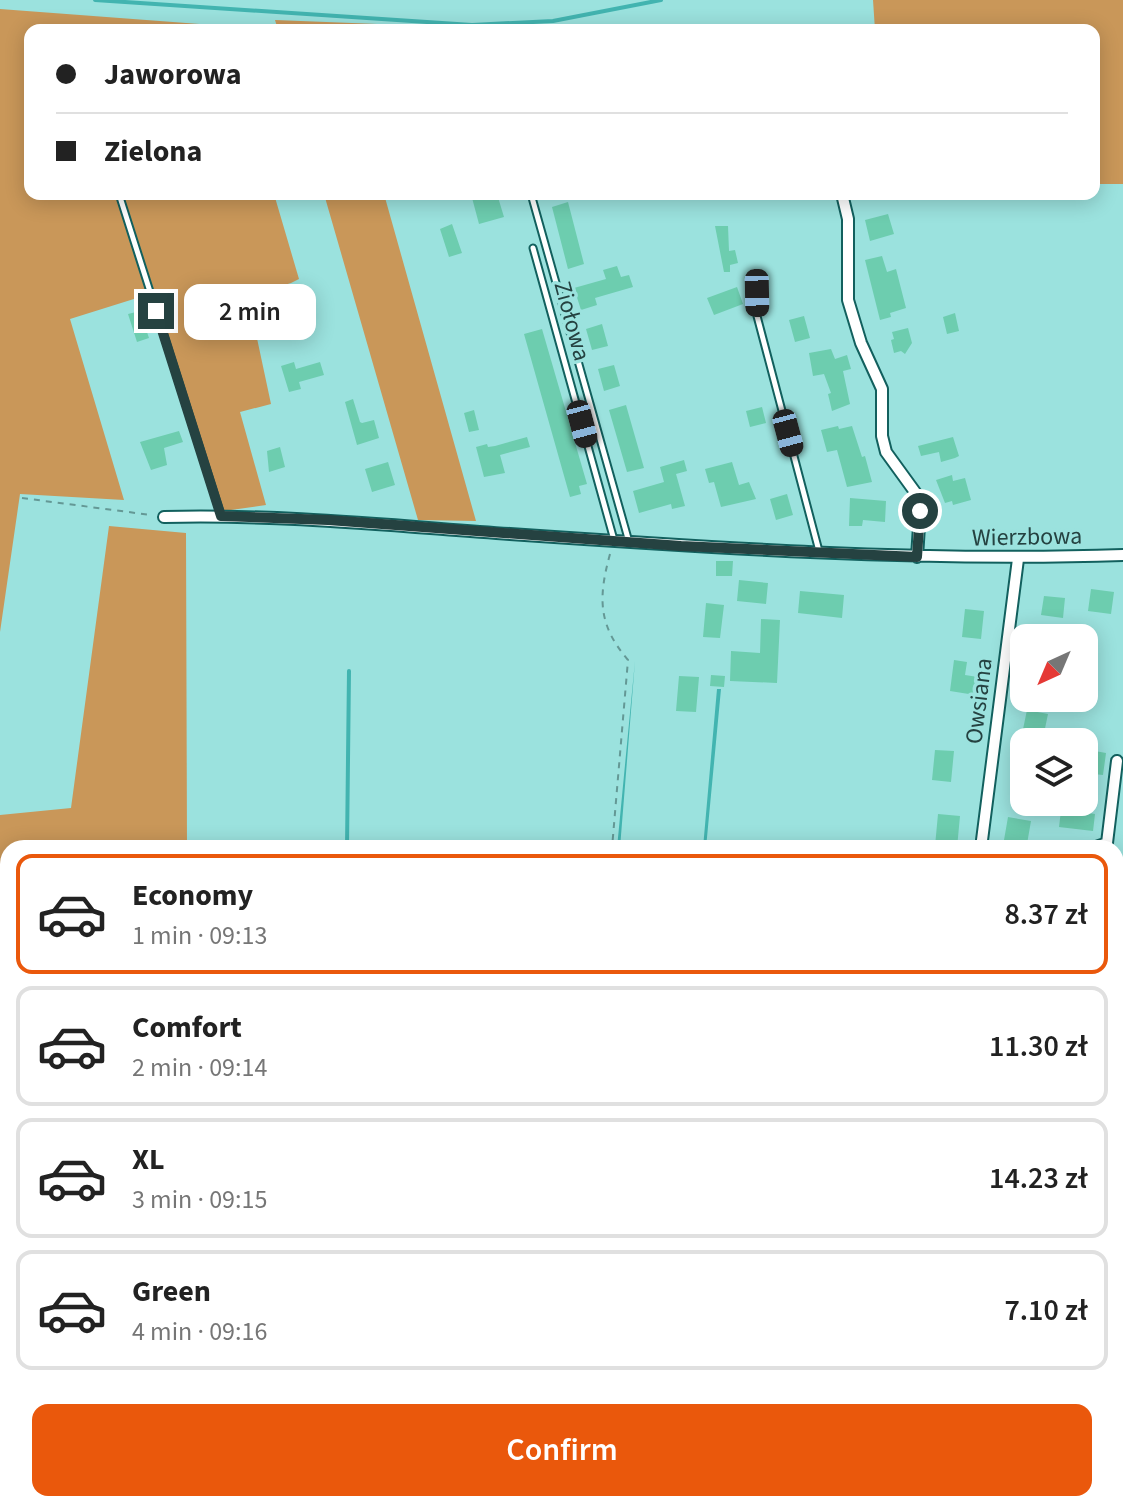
<!DOCTYPE html>
<html lang="en">
<head>
<meta charset="utf-8">
<style>
	body { margin:0; font-family:"Source Sans 3",sans-serif; background:#f2f2f2; color:#222; height:100vh; display:flex; flex-direction:column; font-size:30px; white-space:nowrap }
	* { box-sizing:border-box; margin:0 }
	p { font-size:26px; color:#767676 }
	.icon { flex:none; width:44px; height:44px; fill:none; stroke:currentColor; stroke-width:2; stroke-linecap:round; stroke-linejoin:round }
	.map { position:relative; flex:1; overflow:hidden }
	.drawer { position:absolute; left:0px; top:840px; width:1124px; height:672px; display:flex; flex-direction:column; background:#fff; border-radius:24px 24px 0 0; box-shadow:0 4px 20px #0003 }
	.drawer>* { flex:none }
	.banner { position:absolute; left:24px; top:24px; width:1076px; height:176px; border-radius:16px; box-shadow:0 4px 20px #0003; display:grid; align-content:center; height:176px; padding:0 32px; background:#fff }
	.needle { width:52px; rotate:224deg }
	.fabs { position:absolute; left:1010px; top:624px; display:grid; gap:16px }
	.fabs a { display:grid; place-items:center; width:88px; height:88px; border-radius:16px; background:#fff; box-shadow:0 4px 20px #0003; font-size:40px }
	.end { position:absolute; width:36px; height:36px; margin:-18px; border:10px solid #254241; background:#fff; box-shadow:0 0 0 4px #fff }
	.from { border-radius:50% }
	.bubble { position:absolute; height:56px; border-radius:16px; background:#fff; box-shadow:0 4px 20px #0003; font-size:26px; font-weight:600; line-height:56px; text-align:center }
	.car { position:absolute; width:24px; height:48px; margin:-24px -12px; border-radius:10px; box-shadow:0 0 6px 2px #0007; background:linear-gradient(#222 24%,#8ab4d8 0 40%,#222 0 76%,#8ab4d8 0 86%,#222 0) }
	.banner b { display:flex; align-items:center; gap:28px; height:76px; font-size:30px }
	.banner b+b { border-top:2px solid #e0e0e0 }
	.banner i { width:20px; height:20px; background:#222 }
	ul { padding:14px 0 0; list-style:none }
	li { display:flex; align-items:center; gap:24px; height:120px; margin:0 16px 12px; padding:0 16px; border:4px solid #e0e0e0; border-radius:16px }
	li div { flex:1 }
	li b { display:block; font-size:30px }
	li em { font-style:normal; font-weight:600 }
	li.on { border-color:#ea580c }
	li>.icon { width:72px; height:72px; stroke-width:1.5 }
	.action { display:flex; gap:16px; margin-top:auto; padding:16px 32px }
	.action a { flex:1; height:92px; border-radius:16px; background:#ea580c; color:#fff; font-size:32px; font-weight:600; line-height:92px; text-align:center }
	.map>svg:first-child { display:block }
</style>
</head>
<body>
<div class="map">
<svg width="1123" height="1512" viewBox="0 0 1123 1512">
	<rect width="100%" height="100%" fill="#9be2de"/>
	<!-- green -->
	<path fill="#c99759" d="M873 0H1123V184H1094V30H875Z
		M0 9 226 26 227 30H30V194H274L299 279 291 283 248 296 271 404 240 412 266 505 224 511 153 293 70 319 124 500 20 494 0 632Z
		M275 20 403 25 404 30H278Z
		M324 194H384L476 521 418 520Z
		M109 526 186 533 187 848H8V963L0 939V815L71 808Z
		M0 995 8 1019V1504H171L173 1512H0Z
		M180 1504H466L468 1512H183Z"/>
	<!-- water -->
	<path fill="#42b4b0" d="M635 661 620 848H617Z
		M717 689H721L706 848H703Z"/>
	<g fill="none" stroke-linecap="round" stroke-linejoin="round">
		<!-- stream -->
		<path stroke="#42b4b0" stroke-width="4" d="M95 0 472 25 553 21 661 0
			M347 848 349 671
			M0 968 8 992"/>
	</g>
	<!-- building -->
	<path fill="#6dcdaf" d="M471 194H497L504 217 479 224Z
		M568 202 584 264 568 269 552 207Z
		M888 214 894 234 870 241 865 220Z
		M452 224 462 253 449 257 440 229Z
		M715 226H728L729 251 735 250 738 263 730 265V272H724Z
		M882 256 887 272 896 269 906 308 890 313 891 317 880 320 865 260Z
		M617 266 621 277 629 275 633 287 595 298 597 305 581 310 574 288 606 279 603 270Z
		M737 287 743 304 714 315 707 298Z
		M140 311 149 338 137 342 128 314Z
		M955 313 959 331 947 334 943 317Z
		M804 316 810 338 795 342 789 320Z
		M602 324 608 346 592 350 586 329Z
		M908 328 912 343 905 354 901 351 894 353 891 340 894 339 892 332Z
		M542 329 587 484 579 486 581 494 570 497 524 334Z
		M831 349 835 359 847 355 851 369 843 371 850 404 832 411 828 394 831 393 824 374 813 376 809 353Z
		M294 362 296 369 320 362 324 375 299 382 301 389 289 392 281 366Z
		M614 365 620 386 604 391 598 369Z
		M353 399 360 422 362 423 374 420 379 438 357 445 345 402Z
		M626 405 644 468 627 472 609 410Z
		M762 407 766 423 750 427 746 411Z
		M474 410 479 430 469 432 464 413Z
		M838 426 839 429 852 426 862 457 865 456 872 482 847 487 837 450 827 452 821 430Z
		M179 431 183 442 164 448 167 465 151 470 140 442Z
		M527 437 530 447 500 455 505 473 484 477 476 447 487 444 488 447 495 446Z
		M953 437 959 456 955 458 941 462 939 452 921 456 918 446Z
		M280 447 285 467 269 472 267 451Z
		M684 460 687 471 676 474 685 506 672 509 671 504 639 513 633 491 664 482 660 467Z
		M388 462 395 485 372 492 365 469Z
		M732 462 739 485 749 482 756 499 721 507 714 482 709 483 705 469Z
		M952 475 953 481 965 478 971 500 953 505 952 501 945 503 936 480Z
		M787 494 793 515 776 520 770 499Z
		M850 498 886 501 885 522 863 520 862 526H849Z
		M716 561H733L732 576H716Z
		M739 580 768 583 766 604 737 601Z
		M1091 589 1114 592 1111 614 1088 611Z
		M800 591 844 595 842 618 798 613Z
		M1044 596 1065 598 1063 618 1041 615Z
		M706 603 724 605 720 638 703 637Z
		M965 609 984 611 981 639 962 637Z
		M761 619 780 620 777 683 730 681 731 651 760 653Z
		M954 660 967 662 965 675 978 677 975 695 950 691Z
		M711 675 725 676 724 687 710 686Z
		M679 676 699 677 696 712 676 711Z
		M1027 710 1048 714 1043 738 1022 734Z
		M1084 749 1106 753 1103 775 1084 773Z
		M935 750 954 751 951 782 932 780Z
		M1062 802H1081L1080 812 1095 814 1093 831 1059 827Z
		M938 814 960 816 957 848 935 846Z
		M1008 817 1031 821 1027 844 1004 840Z"/>
	<g fill="none" stroke-linecap="round" stroke-linejoin="round">
		<!-- lane casing -->
		<g stroke="#12605e" stroke-width="9">
			<path id="lane" d="M119 194 221 515
				M531 194 629 542
				M533 248 614 540
				M755 283 757 316 819 551
				M594 1504 596 1512"/>
		</g>
		<!-- street casing -->
		<g stroke="#12605e" stroke-width="14">
			<path id="street" d="M842 194 848 219V300L861 343 882 389V436L886 452 915 492 920 511 917 557
				M164 517C280 514 395 526 510 534 714 548 919 562 1123 555
				M981 848 1018 559
				M1093 848 1107 843 1117 761
				M1116 1028 1123 1026
				M1116 1256 1123 1273
				M715 1504 718 1512"/>
		</g>
		<!-- path -->
		<path stroke="#649895" stroke-width="2" stroke-dasharray="6 6" stroke-linecap="butt" d="M22 498 151 515
			M610 554C598 598 598 625 628 660L612 848
			M840 1504 846 1512
			M728 1510 750 1504"/>
		<!-- lane -->
		<use href="#lane" stroke="#fff" stroke-width="5"/>
		<!-- street -->
		<use href="#street" stroke="#fff" stroke-width="10"/>
	</g>
	<g fill="none" stroke-linecap="round" stroke-linejoin="round">
		<!-- route -->
		<path stroke="#254241" stroke-width="10" d="M156 311 221 516 328 520 681 546 917 557 920 511"/>
	</g>
	<g text-anchor="middle" dominant-baseline="central" stroke-width="7" stroke-linejoin="round" paint-order="stroke">
		<!-- street labels -->
		<g font-size="24" fill="#254241" stroke="#9be2de">
			<text transform="translate(572 321) rotate(75)">Ziołowa</text>
			<text transform="translate(1027 537) rotate(-1)">Wierzbowa</text>
			<text transform="translate(979 701) rotate(-83)">Owsiana</text>
		</g>
	</g>
</svg>
<div class="fabs">
<a><svg class="needle" viewBox="-14 -14 28 28"><path d="M0-13l5 13h-10z" fill="#e53935"/><path d="M0 13l5-13h-10z" fill="#767676"/></svg></a>
<a><svg class="icon" aria-label="layers" viewBox="0 0 24 24"><path d="M12 4l9 5-9 5-9-5zM3 14l9 5 9-5"/></svg></a>
</div>
<i class="end from" style="left:920px;top:511px"></i>
<i class="end" style="left:156px;top:311px"></i>
<div class="bubble" style="left:184px;top:284px;width:132px">2 min</div>
<i class="car" style="left:757px;top:293px;rotate:179deg"></i>
<i class="car" style="left:582px;top:424px;rotate:165deg"></i>
<i class="car" style="left:788px;top:433px;rotate:165deg"></i>
<div class="banner">
<b><i class="from"></i>Jaworowa</b>
<b><i></i>Zielona</b>
</div>
<section class="drawer">
<ul>
<li class="on"><svg class="icon" aria-label="car" viewBox="0 0 24 24"><path d="M5 17H2v-5l4-1 3-4h7l3 4 3 1v5h-3M9 17h6M6 11h13"/><circle cx="7" cy="17" r="2"/><circle cx="17" cy="17" r="2"/></svg><div><b>Economy</b><p>1 min · 09:13</p></div><em>8.37 zł</em></li>
<li><svg class="icon" aria-label="car" viewBox="0 0 24 24"><path d="M5 17H2v-5l4-1 3-4h7l3 4 3 1v5h-3M9 17h6M6 11h13"/><circle cx="7" cy="17" r="2"/><circle cx="17" cy="17" r="2"/></svg><div><b>Comfort</b><p>2 min · 09:14</p></div><em>11.30 zł</em></li>
<li><svg class="icon" aria-label="car" viewBox="0 0 24 24"><path d="M5 17H2v-5l4-1 3-4h7l3 4 3 1v5h-3M9 17h6M6 11h13"/><circle cx="7" cy="17" r="2"/><circle cx="17" cy="17" r="2"/></svg><div><b>XL</b><p>3 min · 09:15</p></div><em>14.23 zł</em></li>
<li><svg class="icon" aria-label="car" viewBox="0 0 24 24"><path d="M5 17H2v-5l4-1 3-4h7l3 4 3 1v5h-3M9 17h6M6 11h13"/><circle cx="7" cy="17" r="2"/><circle cx="17" cy="17" r="2"/></svg><div><b>Green</b><p>4 min · 09:16</p></div><em>7.10 zł</em></li>
</ul>
<div class="action"><a>Confirm</a></div>
</section>
</div>
</body>
</html>
